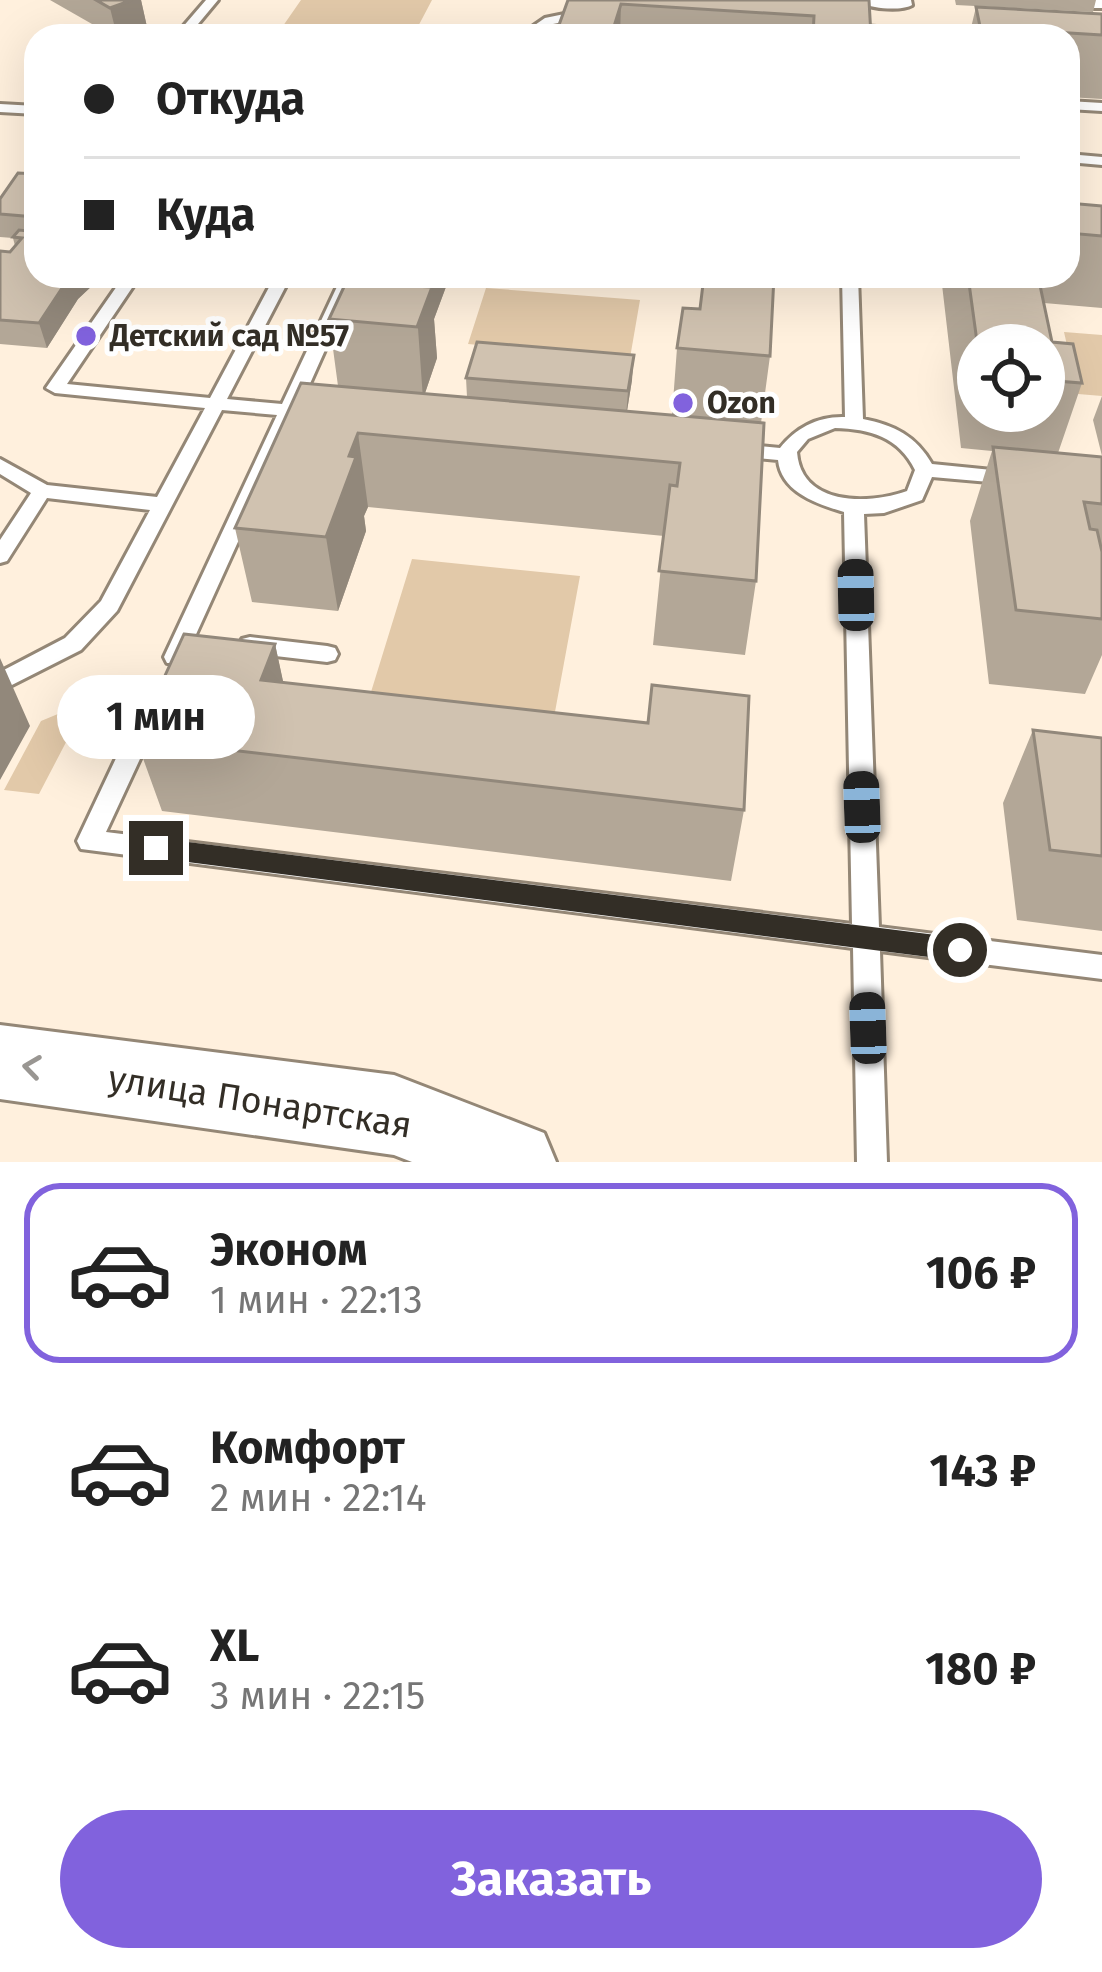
<!DOCTYPE html>
<html lang="ru">
<head>
<meta charset="utf-8">
<style>
	body { margin:0; font-family:"Fira Sans",sans-serif; background:#f2f2f2; color:#222; height:100vh; display:flex; flex-direction:column; font-size:45px; white-space:nowrap }
	* { box-sizing:border-box; margin:0 }
	p { font-size:39px; color:#767676 }
	.icon { flex:none; width:66px; height:66px; fill:none; stroke:currentColor; stroke-width:2; stroke-linecap:round; stroke-linejoin:round }
	.map { position:relative; height:1162px; overflow:hidden }
	.sheet { display:flex; flex-direction:column; background:#fff; flex:1 }
	.sheet>* { flex:none }
	.banner { position:absolute; left:24px; top:24px; width:1056px; height:264px; border-radius:36px; box-shadow:0 12px 48px #0002; display:grid; align-content:center; height:264px; padding:0 60px; background:#fff }
	.tools { position:absolute; left:957px; top:324px; display:grid; gap:24px }
	.tools a { display:grid; place-items:center; width:108px; height:108px; border-radius:50%; background:#fff; box-shadow:0 12px 48px #0002; font-size:60px }
	.end { position:absolute; width:54px; height:54px; margin:-27px; border:15px solid #332e26; background:#fff; box-shadow:0 0 0 6px #fff }
	.from { border-radius:50% }
	.bubble { position:absolute; height:84px; border-radius:42px; background:#fff; box-shadow:0 12px 48px #0002; font-size:39px; font-weight:700; line-height:84px; text-align:center }
	.car { position:absolute; width:36px; height:72px; margin:-36px -18px; border-radius:15px; box-shadow:0 0 9px 3px #0007; background:linear-gradient(#222 24%,#8ab4d8 0 40%,#222 0 76%,#8ab4d8 0 86%,#222 0) }
	.banner b { display:flex; align-items:center; gap:42px; height:114px; font-size:45px }
	.banner b+b { border-top:3px solid #e0e0e0 }
	.banner i { width:30px; height:30px; background:#222 }
	ul { padding:21px 0 0; list-style:none }
	li { display:flex; align-items:center; gap:36px; height:180px; margin:0 24px 18px; padding:0 36px; border:6px solid transparent; border-radius:36px }
	li div { flex:1 }
	li b { display:block; font-size:45px }
	li em { font-style:normal; font-weight:700 }
	li.selected { border-color:#8162dd }
	li>.icon { width:108px; height:108px; stroke-width:1.5 }
	.cta { display:flex; gap:24px; margin-top:auto; padding:24px 60px }
	.cta a { flex:1; height:138px; border-radius:72px; background:#8162dd; color:#fff; font-size:48px; font-weight:700; line-height:138px; text-align:center }
	.map>svg:first-child { display:block }
</style>
</head>
<body>
<div class="map">
<svg width="1102" height="1162" viewBox="0 0 1102 1162">
	<rect width="100%" height="100%" fill="#fff0dd"/>
	<!-- green -->
	<path fill="#e2c9a9" d="M301 0H432L413 36H276Z
		M486 288 640 300 630 358 468 344Z
		M1064 332 1102 335V396L1078 394Z
		M412 559 580 576 550 739 363 718Z
		M87 702 39 794 4 790 41 721Z"/>
	<g fill="none" stroke-linecap="round" stroke-linejoin="round">
		<!-- service casing -->
		<g stroke="#948776" stroke-width="6">
			<path id="service" d="M206 0H218L188 36H175Z
				M866 0H911L912 5C901 11 873 9 862 3Z
				M1091 0H1102V8H1094Z
				M584 10 590 14 588 17 553 24 534 36H519L545 18Z
				M843 25 961 32 967 36 839 32 837 29Z
				M1068 101 1102 103V111L1068 109Z
				M0 104 36 106V114L0 112Z
				M1068 154 1102 157V165L1068 162Z
				M124 276H140L67 384 210 398 275 276H291L227 399 282 404 342 276H358L300 406 308 411 305 415 295 416 183 663H167L164 657 277 415 222 410 117 611 81 650 0 691V672L65 638 101 601 150 510 47 498 7 561 0 563V540L31 493 0 474V459L47 485 157 497 205 408 55 393 46 388Z
				M842 276H858L863 419C894 425 916 436 932 464L1012 472 1022 478 1012 484 932 477 922 500 884 513 864 514 879 927 1102 955V979L880 951 887 1162H857L853 948 81 849 77 841 135 718 139 712 147 709 155 712 159 718 106 832 852 924 844 512C817 504 781 492 778 460L737 456 728 450 737 444 780 448C796 428 818 416 845 417ZM835 428C870 429 899 437 915 470L907 491C868 505 801 506 797 452L808 439Z
				M250 637 327 646 335 648 338 654 335 660 327 662 250 653 242 651 239 645 242 639Z"/>
		</g>
		<!-- secondary casing -->
		<g stroke="#948776" stroke-width="6">
			<path id="secondary" d="M0 1025 394 1075 544 1133 556 1162H412L394 1155 0 1099Z"/>
		</g>
		<!-- service -->
		<use href="#service" fill="#fff" fill-rule="evenodd"/>
		<!-- secondary -->
		<use href="#secondary" fill="#fff" fill-rule="evenodd"/>
	</g>
	<!-- wall -->
	<path fill="#b3a797" fill-rule="evenodd" d="M50 0H141L147 27 123 36H113Z
		M568 0H869L871 36H555Z
		M955 0H1096L1093 12 956 5Z
		M976 7 1102 14V99L1068 97V36H969Z
		M36 174V276L95 283 78 299 47 348 0 344V251L10 252 15 246 13 238 0 237V199Z
		M1068 203 1102 206V308L1044 303 1052 342 1082 383 1058 453 1102 457V655L1085 694 989 684 970 521 992 451 961 448 941 276H1068ZM978 345H1044V411H978Z
		M349 276H450L434 319 437 358 425 393 467 397 466 378 632 380 627 411 672 415 677 348 700 309 703 278 683 276H774L770 356 761 423 756 581 745 655 653 645 664 536 368 507 364 516 366 531 338 611 252 602 235 528 338 386 329 319Z
		M1102 396V456L1093 420Z
		M275 644 283 682 744 810 731 881 162 811 136 739Z
		M1033 730 1102 738V931L1017 920 1003 803Z"/>
	<!-- shaded-wall -->
	<path fill="#92887b" d="M132 0H141L147 27 123 36H117L110 8Z
		M621 4 620 36H611Z
		M70 276H93L95 283 78 299 47 348 39 323Z
		M418 276H450L434 319 437 358 423 399 415 286Z
		M634 355 632 380 626 417 628 391Z
		M358 433 368 507 364 516 366 531 338 611 326 537 349 456Z
		M275 644 291 718 261 680Z
		M0 658 30 726 0 780Z"/>
	<!-- building -->
	<path fill="#d0c2b0" stroke="#92887b" stroke-width="3" d="M96 0H132L110 8Z
		M568 0H869L871 36H813L814 16 621 4 611 36H555Z
		M976 7 1102 14V35L1036 31 1038 36H982Z
		M18 173 36 174V217L0 214V199Z
		M1068 203 1102 206V236L1068 233Z
		M36 222V276H70L39 323 0 320V251L10 252 22 238 13 237 19 230 28 231Z
		M349 276H418L415 286 432 287 417 327 329 319Z
		M704 276H774L770 356 677 348 683 308 700 309Z
		M968 276H1038L1052 342 1073 344 1082 383 1044 380V345H978V349Z
		M477 342 634 355 628 391 466 378Z
		M301 383 764 423 756 581 659 571 670 485 677 486 680 463 358 433 349 456 356 457 326 537 235 528Z
		M993 447 1102 457V504L1084 502 1090 529 1097 530 1102 552V619L1016 610Z
		M184 634 275 644 261 680 648 723 652 685 749 696 744 810 136 739Z
		M1033 730 1102 738V856L1050 850Z"/>
	<!-- one-way arrows -->
	<defs><path id="oneway-chevron" d="M-2-3.5L2.5 0L-2 3.5" fill="none" stroke-width="1.6" stroke-linecap="round" stroke-linejoin="round" transform="scale(3)"/></defs>
	<use stroke="#999692" href="#oneway-chevron" transform="translate(32 1067) rotate(-172)"/>
	<!-- route -->
	<path fill="#332e26" d="M156 838 960 938 973 950 960 961 156 858 144 848Z"/>
	<!-- markers -->
	<g fill="#8162dd" stroke="#fff" stroke-width="4.5">
		<circle cx="86" cy="336" r="12"/>
		<circle cx="683" cy="403" r="12"/>
	</g>
	<g text-anchor="middle" dominant-baseline="central" stroke-width="10" stroke-linejoin="round" paint-order="stroke">
		<!-- poi labels -->
		<g font-size="30" font-weight="bold" fill="#332e26" stroke="#fff" text-anchor="start">
			<text x="110" y="336">Детский сад №57</text>
			<text x="707" y="403">Ozon</text>
		</g>
		<!-- near-street labels -->
		<g font-size="36" fill="#332e26" stroke="#fff">
			<text transform="translate(260 1102) rotate(9)">улица Понартская</text>
		</g>
	</g>
</svg>
<div class="tools">
<a><svg class="icon" aria-label="locate" viewBox="0 0 24 24"><circle cx="12" cy="12" r="6"/><path d="M12 2v4M12 18v4M2 12h4M18 12h4"/></svg></a>
</div>
<i class="end from" style="left:960px;top:950px"></i>
<i class="end" style="left:156px;top:848px"></i>
<div class="bubble" style="left:57px;top:675px;width:198px">1 мин</div>
<i class="car" style="left:856px;top:595px;rotate:359deg"></i>
<i class="car" style="left:862px;top:807px;rotate:358deg"></i>
<i class="car" style="left:868px;top:1028px;rotate:358deg"></i>
<div class="banner">
<b><i class="from"></i>Откуда</b>
<b><i></i>Куда</b>
</div>
</div>
<section class="sheet">
<ul>
<li class="selected"><svg class="icon" aria-label="car" viewBox="0 0 24 24"><path d="M5 17H2v-5l4-1 3-4h7l3 4 3 1v5h-3M9 17h6M6 11h13"/><circle cx="7" cy="17" r="2"/><circle cx="17" cy="17" r="2"/></svg><div><b>Эконом</b><p>1 мин · 22:13</p></div><em>106 ₽</em></li>
<li><svg class="icon" aria-label="car" viewBox="0 0 24 24"><path d="M5 17H2v-5l4-1 3-4h7l3 4 3 1v5h-3M9 17h6M6 11h13"/><circle cx="7" cy="17" r="2"/><circle cx="17" cy="17" r="2"/></svg><div><b>Комфорт</b><p>2 мин · 22:14</p></div><em>143 ₽</em></li>
<li><svg class="icon" aria-label="car" viewBox="0 0 24 24"><path d="M5 17H2v-5l4-1 3-4h7l3 4 3 1v5h-3M9 17h6M6 11h13"/><circle cx="7" cy="17" r="2"/><circle cx="17" cy="17" r="2"/></svg><div><b>XL</b><p>3 мин · 22:15</p></div><em>180 ₽</em></li>
</ul>
<div class="cta"><a>Заказать</a></div>
</section>
</body>
</html>
